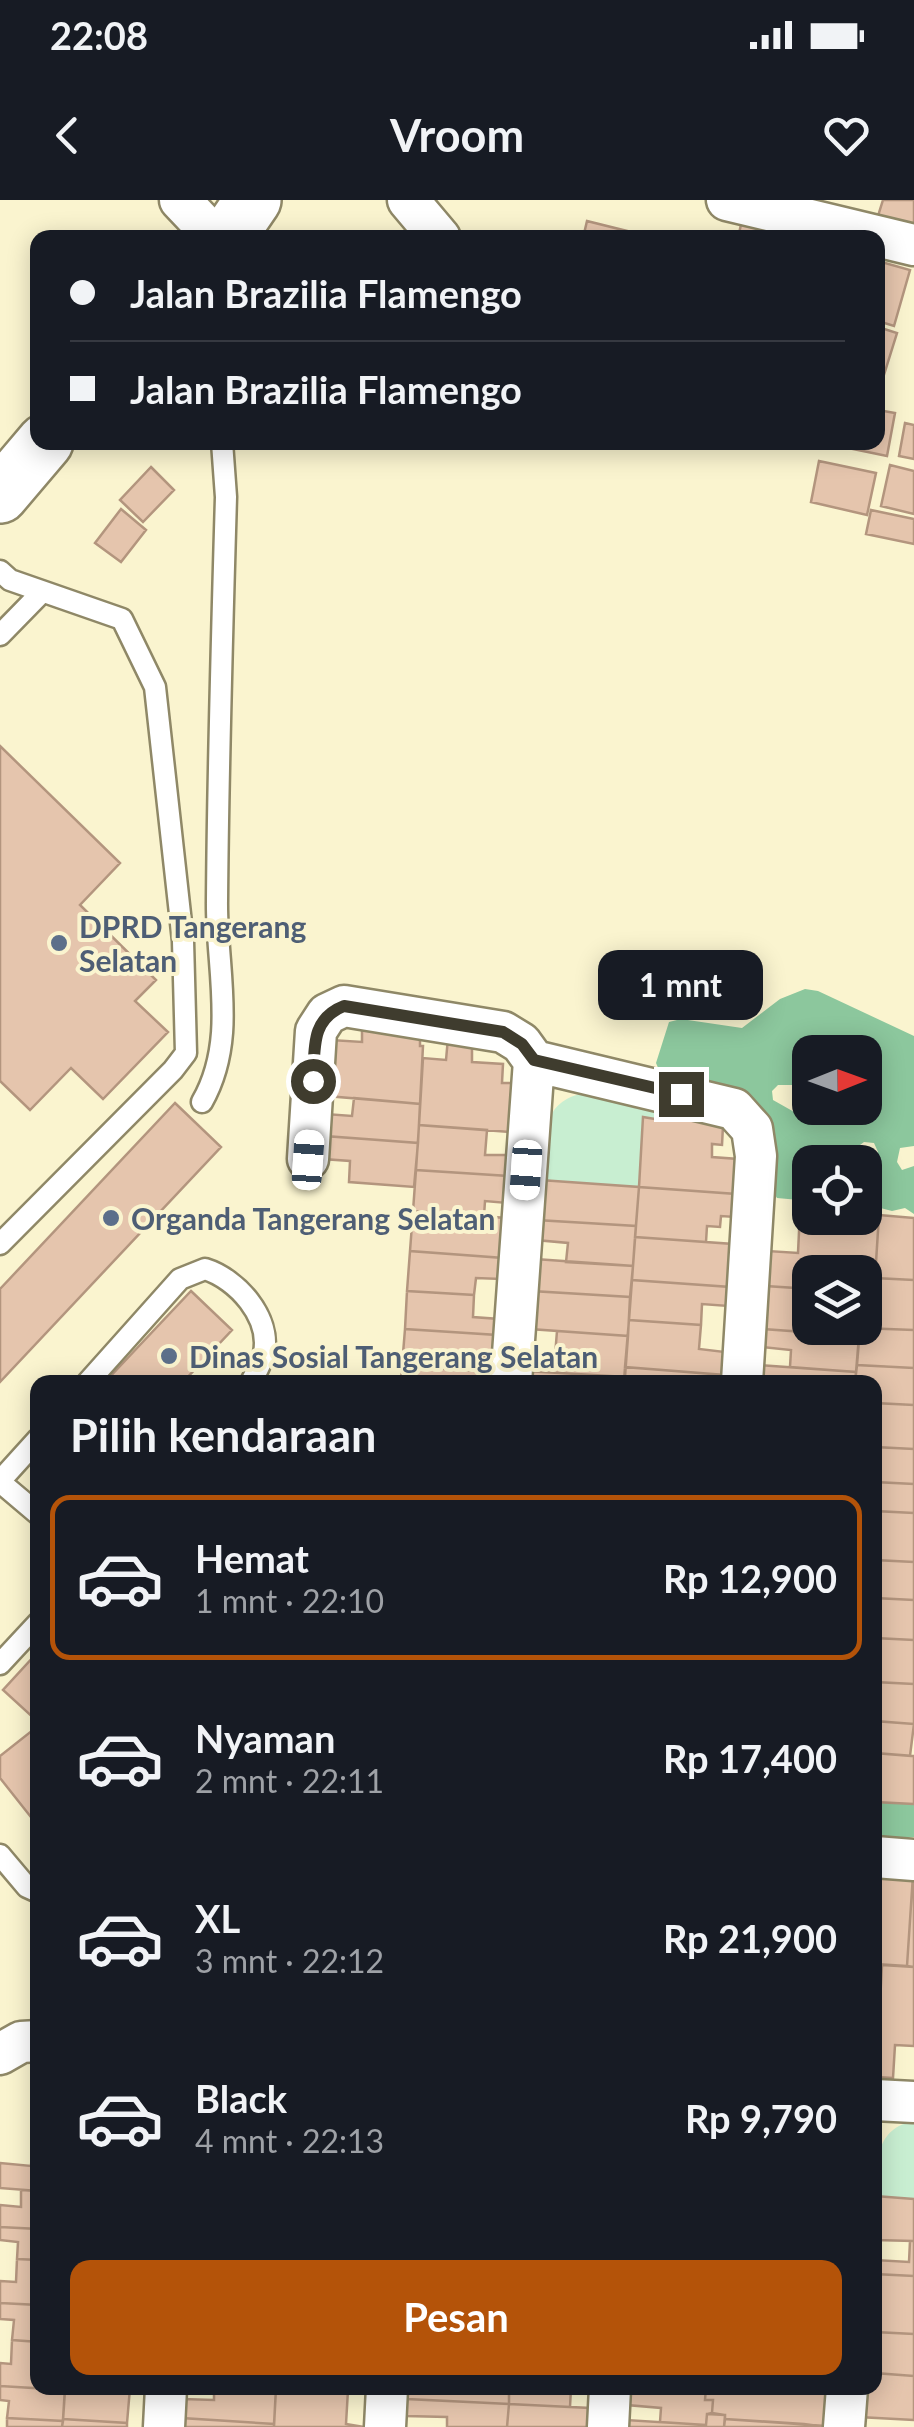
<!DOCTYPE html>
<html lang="id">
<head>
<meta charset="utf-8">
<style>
	body { margin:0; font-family:Lato,sans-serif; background:#20242c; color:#f1f3f6; height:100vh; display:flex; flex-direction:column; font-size:38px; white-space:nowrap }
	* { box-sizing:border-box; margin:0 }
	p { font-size:32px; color:#9ea1a6 }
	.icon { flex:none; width:55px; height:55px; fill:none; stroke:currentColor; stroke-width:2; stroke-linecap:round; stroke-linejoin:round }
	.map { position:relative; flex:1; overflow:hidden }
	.side { position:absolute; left:30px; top:1175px; width:852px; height:1020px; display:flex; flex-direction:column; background:#171b24; border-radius:20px; box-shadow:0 5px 25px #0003 }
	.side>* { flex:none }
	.banner { position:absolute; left:30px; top:30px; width:855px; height:220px; border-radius:20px; box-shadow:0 5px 25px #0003; display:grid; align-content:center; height:220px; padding:0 40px; background:#171b24 }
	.needle { width:65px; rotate:89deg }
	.buttons { position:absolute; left:792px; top:835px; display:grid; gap:20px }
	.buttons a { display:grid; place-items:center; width:90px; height:90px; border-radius:20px; background:#171b24; box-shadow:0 5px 25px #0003; font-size:50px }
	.end { position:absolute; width:45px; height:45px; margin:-22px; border:12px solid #3f3c2e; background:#fff; box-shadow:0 0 0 5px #fff }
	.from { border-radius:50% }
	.bubble { position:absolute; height:70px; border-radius:20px; background:#171b24; box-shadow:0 5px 25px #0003; font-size:32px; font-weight:700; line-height:70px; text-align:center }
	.car { position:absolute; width:30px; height:60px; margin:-30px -15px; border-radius:12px; box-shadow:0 0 8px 2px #0007; background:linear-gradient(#fff 24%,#345 0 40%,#fff 0 76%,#345 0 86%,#fff 0) }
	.banner b { display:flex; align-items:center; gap:35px; height:95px; font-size:38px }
	.banner b+b { border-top:2px solid #363941 }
	.banner i { width:25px; height:25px; background:#f1f3f6 }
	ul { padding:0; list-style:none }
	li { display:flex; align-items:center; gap:30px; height:165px; margin:0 20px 15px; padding:0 20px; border:5px solid transparent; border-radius:20px }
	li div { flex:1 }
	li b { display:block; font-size:38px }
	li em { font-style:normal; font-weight:700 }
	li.current { border-color:#b45309 }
	li>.icon { width:90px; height:90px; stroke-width:1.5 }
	h2 { padding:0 40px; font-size:45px; line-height:120px }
	.button { display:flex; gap:20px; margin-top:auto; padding:20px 40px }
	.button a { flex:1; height:115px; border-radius:20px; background:#b45309; color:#fff; font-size:40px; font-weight:700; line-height:115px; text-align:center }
	.status { display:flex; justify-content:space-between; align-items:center; height:70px; padding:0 50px; background:#171b24; direction:ltr }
	.status svg { height:28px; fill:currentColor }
	header { display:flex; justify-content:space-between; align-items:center; height:130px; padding:0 40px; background:#171b24; font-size:45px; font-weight:700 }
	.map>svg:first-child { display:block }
</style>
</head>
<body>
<div class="status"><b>22:08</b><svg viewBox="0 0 49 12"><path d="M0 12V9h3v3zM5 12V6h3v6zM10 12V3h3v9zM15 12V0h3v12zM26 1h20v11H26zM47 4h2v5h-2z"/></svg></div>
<header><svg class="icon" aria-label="back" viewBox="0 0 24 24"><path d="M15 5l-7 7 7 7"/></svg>Vroom<svg class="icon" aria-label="heart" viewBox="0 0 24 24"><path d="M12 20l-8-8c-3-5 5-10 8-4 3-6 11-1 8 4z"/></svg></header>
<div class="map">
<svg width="914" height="2227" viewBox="0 0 914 2227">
	<rect width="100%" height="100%" fill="#faf4cf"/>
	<!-- green -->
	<path fill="#c8eed1" d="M587 893 662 909 661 920 643 918 639 987 540 980C545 941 539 899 587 893Z
		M914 1921V1999L875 1996C876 1964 875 1928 914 1921Z"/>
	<!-- forest -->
	<path fill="#8cc79d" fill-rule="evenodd" d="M805 789 818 791 914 836V946L900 948 897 962 902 970 914 966V1014L905 1008 892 1011 865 1004V975L872 973 871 961 878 952 874 943 864 942 844 957 815 958 810 962V1001L777 998 773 992C774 883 756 894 659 870L656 863 669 822 681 819 742 828 780 799ZM810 852H865V908L810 905 796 913 773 900 772 891 778 885H794L803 896 810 894Z
		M875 1602 914 1604V1637L875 1641Z"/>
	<!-- building -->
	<path fill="#e5c5ad" stroke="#b3957e" stroke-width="2.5" d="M883 0H914V29L878 16Z
		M742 20 785 29 783 38H738Z
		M587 21 627 31 625 38H583Z
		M878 61 910 70 894 126 878 121Z
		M878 127 897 133 878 194Z
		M878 210 895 213 887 256 824 243 878 242Z
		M905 223 914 225V259L899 256Z
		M819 261 876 273 867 315 811 302Z
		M890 265 914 271V314L881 306Z
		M151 267 174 290 143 322 120 300Z
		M121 309 146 330 121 362 95 343Z
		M871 310 914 319V344L866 334Z
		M0 546 120 663 80 705 156 780 135 801 168 832 103 899 71 868 30 910 0 881Z
		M362 824 420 834V846H423L420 904 327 896 331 840 362 842Z
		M448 838 472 842V862L503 864 502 883H515L511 932 419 925 423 858 446 860Z
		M354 898 420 904 418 943 325 936 326 914 352 916Z
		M175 903 221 947 0 1182V1089Z
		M662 909 723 926 722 945 712 944V957L738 959 736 994 639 987 643 917 661 920Z
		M419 925 487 930 485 955H510L508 976 416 970Z
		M325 936 418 943 414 987 349 982 350 961 323 959Z
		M416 970 508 976 507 1003 485 1001 484 1016 413 1011Z
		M540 980 639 987 636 1026 537 1020Z
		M639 987 736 994 735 1017 721 1016 720 1027 707 1026 706 1042 635 1037Z
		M413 1011 506 1018 503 1058 410 1051Z
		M800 1011H810V1018L879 1015 874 1094H865V1072H810V1089L766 1086 768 1051 798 1053Z
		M879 1015 914 1018V1080L875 1078Z
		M537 1020 636 1026 633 1066 566 1062 568 1043 536 1040Z
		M635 1037 733 1044 730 1087 632 1080Z
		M410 1051 503 1058 501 1079 476 1078 474 1095 407 1091Z
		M535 1059 633 1066 630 1097 532 1091Z
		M875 1078 914 1080V1130L861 1128H865V1094H874Z
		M632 1080 730 1087 728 1106 702 1104 701 1125 629 1120Z
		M766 1086 810 1089V1128H860L859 1136 763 1129Z
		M191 1091 232 1130 183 1182H105Z
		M407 1091 474 1095 473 1117 499 1119 497 1135 405 1129Z
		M532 1091 630 1097 628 1136 530 1129Z
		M629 1120 701 1125 699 1149 725 1152 724 1175 625 1167Z
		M860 1128 914 1130V1168L857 1165Z
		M405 1129 497 1135 496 1158 476 1156 475 1171 402 1166Z
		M763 1129 859 1136 856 1172 790 1167 791 1150 762 1147Z
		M557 1131 628 1136 625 1177 527 1171 528 1154 555 1156Z
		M760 1165 856 1172 855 1182H759Z
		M857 1165 914 1168V1205L875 1203V1182H855Z
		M402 1166 495 1172 494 1182H401Z
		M625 1167 724 1175 723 1182H624Z
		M527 1171 625 1177 624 1182H526Z
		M875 1203 914 1205V1249L875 1247Z
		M875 1247 914 1249V1284L875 1282Z
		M875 1282 914 1284V1313L875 1311Z
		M875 1311 914 1313V1362L875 1360Z
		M875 1360 914 1362V1400L875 1398Z
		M875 1398 914 1400V1440L875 1438Z
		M875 1438 914 1440V1484L875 1482Z
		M36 1454 38 1455V1522L3 1490Z
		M875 1482 914 1484V1524L875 1521Z
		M875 1521 914 1524 910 1556 875 1553Z
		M38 1526V1626L0 1578V1556Z
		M875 1553 914 1556V1604L875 1602Z
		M875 1673 913 1675 907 1766 875 1764Z
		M913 1675H914V1767L907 1766Z
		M875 1764 882 1765 876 1877H875Z
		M882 1765 914 1767V1846L895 1845 893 1878 876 1877Z
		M34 1921H38V1991L0 1988V1963L31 1966Z
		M21 1990 38 1991V2029L0 2027V2005L21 2007Z
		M875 1996 914 1999V2041L875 2040Z
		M0 2027 38 2029V2060L17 2059 18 2042 0 2040Z
		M910 2041H914V2076L875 2074V2060L909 2062Z
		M17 2059 38 2060V2105L0 2103V2081L16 2082Z
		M875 2074 914 2076V2134L875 2132Z
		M0 2103 38 2105V2142L12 2140 14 2120 0 2119Z
		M875 2132 914 2134V2176L875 2173Z
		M12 2140 38 2142V2188L65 2190 0 2186V2163L11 2164Z
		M875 2173 914 2176V2220L859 2217 862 2188H875Z
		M0 2186 65 2190 63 2221 7 2218 9 2201 0 2200Z
		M65 2188H130L127 2223 63 2219Z
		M214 2188H276L274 2224 182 2218 183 2199 214 2200Z
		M276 2188 348 2190 346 2224 364 2227H274Z
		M408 2188H509V2204L407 2199Z
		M509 2188H571L570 2207 509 2204Z
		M628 2188H706L705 2200H713L712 2213 707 2214 706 2225 660 2222 661 2208 627 2205Z
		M706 2188H829L826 2226 725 2219V2215L712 2213 713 2200H705Z
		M407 2199 509 2204 507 2227H447V2217L406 2216Z
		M509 2204 590 2208 589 2227H507Z
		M707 2214 725 2215 724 2227H625L626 2220 706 2225Z
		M7 2218 63 2221 62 2227H7Z
		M182 2218 274 2224V2227H181Z
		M63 2219 127 2223V2227H62Z
		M725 2219 804 2224 826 2227H724Z"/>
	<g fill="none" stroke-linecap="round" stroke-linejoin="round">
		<!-- lane casing -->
		<g stroke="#8f8867" stroke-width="25">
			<path id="lane" d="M0 371 10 380 122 419 155 487 183 741 186 853 173 870 0 1044
				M0 435 42 392
				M202 902C238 839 216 769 217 701 218 566 222 432 226 297L222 242
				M88 1182 180 1079 205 1069C237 1079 271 1117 264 1153 262 1163 255 1174 251 1182
				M0 1281 38 1239
				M0 1282 38 1314
				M0 1464 38 1423
				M0 1655 27 1687 38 1692"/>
		</g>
		<!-- street casing -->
		<g stroke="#8f8867" stroke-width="45">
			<path id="street" d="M180 0 216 38
				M408 0 440 38
				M727 0 914 45
				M308 959 316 831 327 814 344 806 503 832 521 843 534 861 734 909 752 929 756 956 742 1182
				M511 1182 534 861
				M875 1657 914 1660
				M0 1854 21 1842 38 1841
				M875 1900 914 1902
				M164 2227 166 2188
				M385 2227 387 2188
				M608 2227 610 2188
				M844 2227 847 2188"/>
		</g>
		<!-- secondary casing -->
		<g stroke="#8f8867" stroke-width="60">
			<path id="secondary" d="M227 38 253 0
				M0 295 45 242"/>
		</g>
		<!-- lane -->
		<use href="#lane" stroke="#fff" stroke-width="20"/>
		<!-- street -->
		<use href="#street" stroke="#fff" stroke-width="40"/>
		<!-- secondary -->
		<use href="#secondary" stroke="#fff" stroke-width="55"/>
	</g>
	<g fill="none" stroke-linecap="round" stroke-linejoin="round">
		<!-- route -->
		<path stroke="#3f3c2e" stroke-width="12" d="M313 881C315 850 310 819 344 806L503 832 522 844 534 860 681 894"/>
	</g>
	<!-- markers -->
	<g fill="#5c6f8a" stroke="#faf4cf" stroke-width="4">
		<circle cx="59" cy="743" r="10"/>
		<circle cx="111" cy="1018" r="10"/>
		<circle cx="169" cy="1156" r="10"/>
	</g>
	<g text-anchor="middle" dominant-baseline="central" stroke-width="8" stroke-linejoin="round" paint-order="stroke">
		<!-- service labels -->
		<g font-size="30" font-weight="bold" fill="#4e5e75" stroke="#faf4cf" text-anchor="start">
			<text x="79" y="726">DPRD Tangerang<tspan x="79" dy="34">Selatan</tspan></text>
			<text x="131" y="1018">Organda Tangerang Selatan</text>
			<text x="189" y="1156">Dinas Sosial Tangerang Selatan</text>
		</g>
	</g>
</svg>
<div class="buttons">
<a><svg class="needle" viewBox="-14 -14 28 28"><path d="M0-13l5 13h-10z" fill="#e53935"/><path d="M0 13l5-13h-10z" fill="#9ea1a6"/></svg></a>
<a><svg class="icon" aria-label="locate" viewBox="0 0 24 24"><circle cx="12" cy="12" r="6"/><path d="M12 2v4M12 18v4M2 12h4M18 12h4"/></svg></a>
<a><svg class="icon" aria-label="layers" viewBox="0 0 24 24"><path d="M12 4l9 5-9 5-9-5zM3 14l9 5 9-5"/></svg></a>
</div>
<i class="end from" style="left:313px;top:881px"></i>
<i class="end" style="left:681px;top:894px"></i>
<div class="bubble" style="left:598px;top:750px;width:165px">1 mnt</div>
<i class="car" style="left:308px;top:960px;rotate:4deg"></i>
<i class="car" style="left:526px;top:970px;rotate:184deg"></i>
<div class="banner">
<b><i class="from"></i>Jalan Brazilia Flamengo</b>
<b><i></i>Jalan Brazilia Flamengo</b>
</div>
<section class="side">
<h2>Pilih kendaraan</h2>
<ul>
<li class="current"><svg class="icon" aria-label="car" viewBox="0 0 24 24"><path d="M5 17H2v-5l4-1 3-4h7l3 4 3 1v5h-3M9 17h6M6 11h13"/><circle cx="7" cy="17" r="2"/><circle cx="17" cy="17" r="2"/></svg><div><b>Hemat</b><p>1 mnt · 22:10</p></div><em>Rp 12,900</em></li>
<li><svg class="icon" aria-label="car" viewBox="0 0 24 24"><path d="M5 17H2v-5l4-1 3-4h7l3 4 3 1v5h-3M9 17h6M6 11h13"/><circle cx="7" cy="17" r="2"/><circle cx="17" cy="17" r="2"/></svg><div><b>Nyaman</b><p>2 mnt · 22:11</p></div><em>Rp 17,400</em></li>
<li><svg class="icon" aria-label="car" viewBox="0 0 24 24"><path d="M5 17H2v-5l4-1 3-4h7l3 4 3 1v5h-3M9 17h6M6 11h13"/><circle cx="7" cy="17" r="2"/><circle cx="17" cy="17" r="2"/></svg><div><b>XL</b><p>3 mnt · 22:12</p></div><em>Rp 21,900</em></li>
<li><svg class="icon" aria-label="car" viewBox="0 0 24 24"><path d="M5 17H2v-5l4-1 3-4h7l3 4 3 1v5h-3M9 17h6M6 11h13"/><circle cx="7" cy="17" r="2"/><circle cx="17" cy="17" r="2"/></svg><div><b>Black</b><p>4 mnt · 22:13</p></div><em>Rp 9,790</em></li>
</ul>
<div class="button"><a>Pesan</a></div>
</section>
</div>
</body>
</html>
